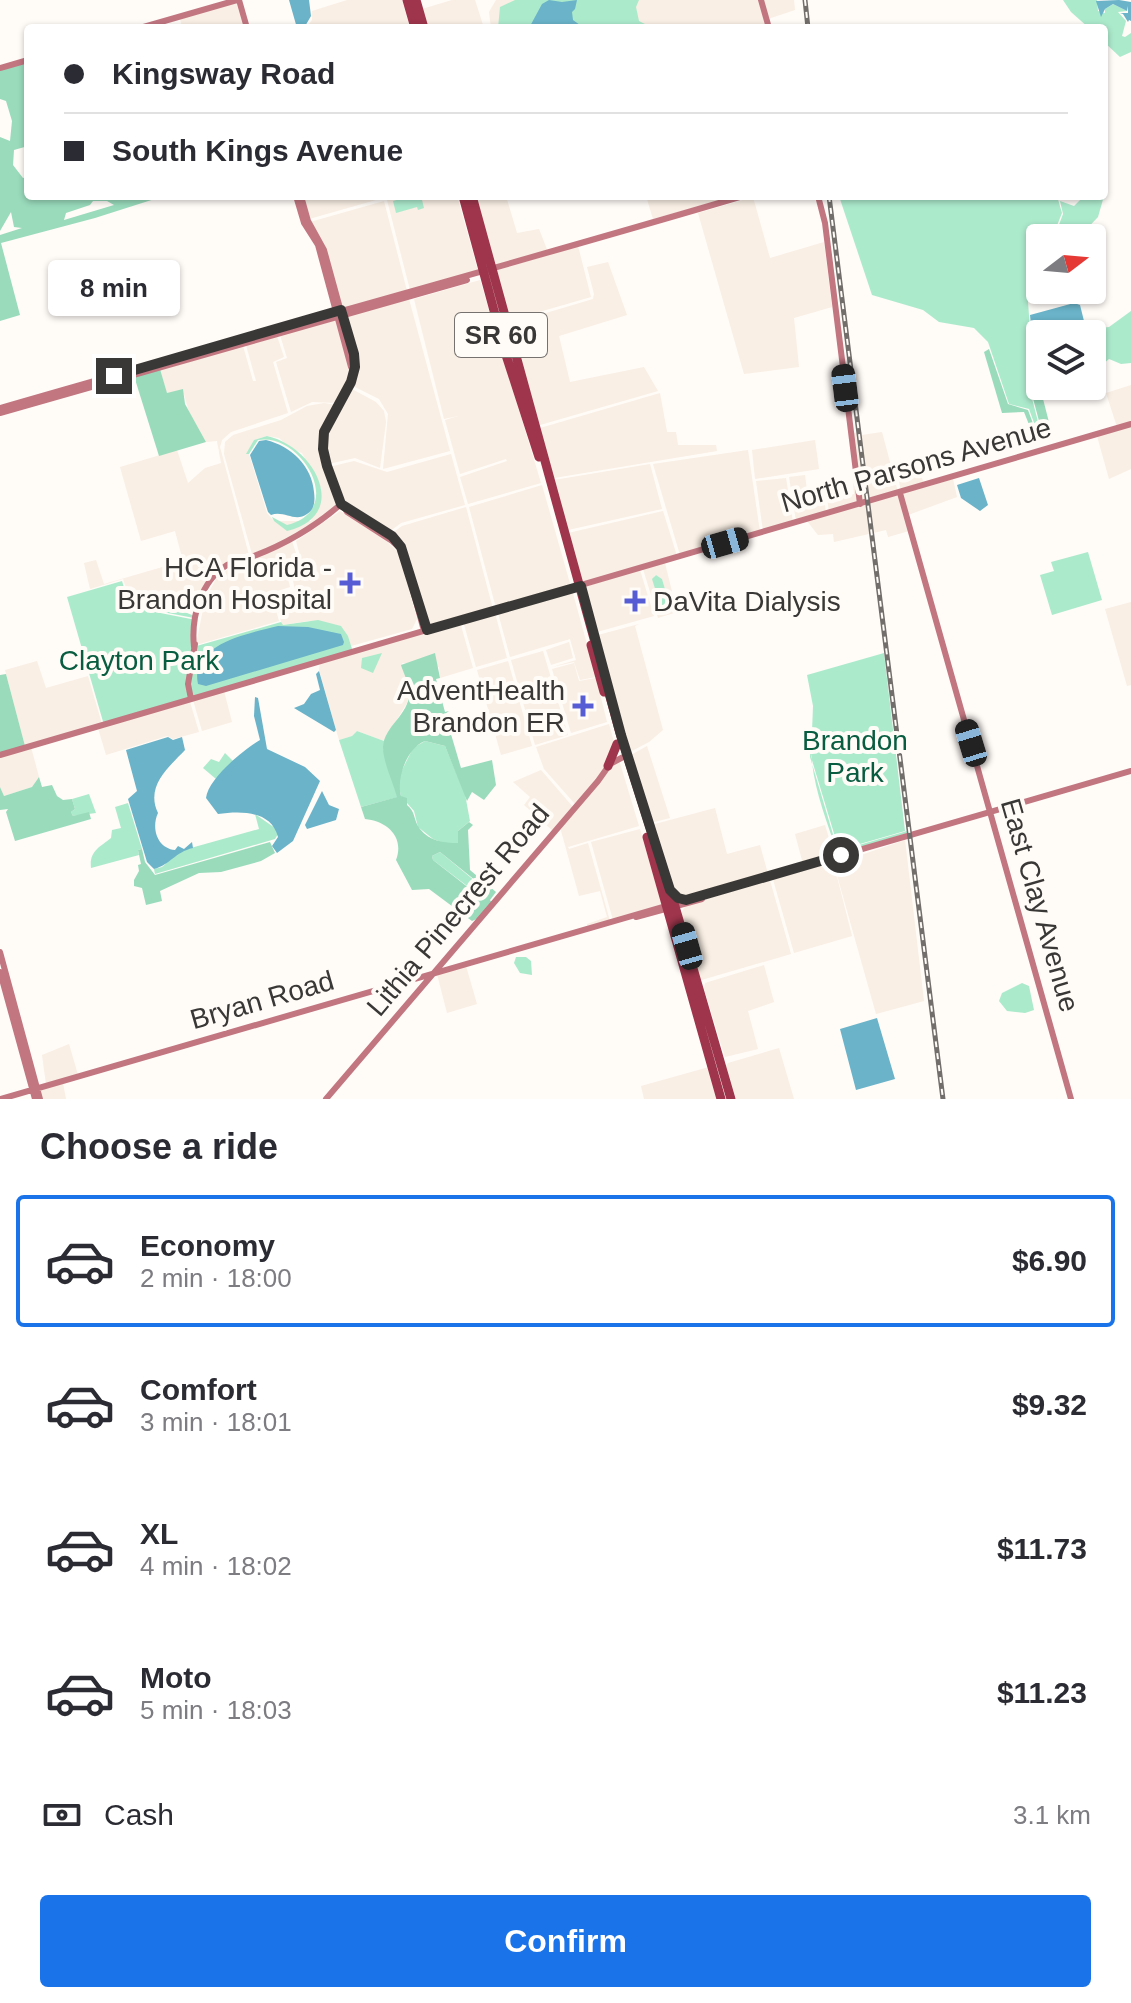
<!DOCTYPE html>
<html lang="en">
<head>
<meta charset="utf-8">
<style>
	body { margin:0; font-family:Helvetica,sans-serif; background:#f2f2f3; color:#2b2b33; height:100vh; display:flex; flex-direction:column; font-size:30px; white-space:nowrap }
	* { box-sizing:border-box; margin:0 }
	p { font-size:26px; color:#7c7c81 }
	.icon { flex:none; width:44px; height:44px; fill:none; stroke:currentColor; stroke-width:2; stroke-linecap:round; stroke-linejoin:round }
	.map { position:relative; height:1099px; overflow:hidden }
	.drawer { display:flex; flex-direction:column; background:#fff; flex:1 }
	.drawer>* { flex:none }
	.guide { position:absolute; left:24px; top:24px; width:1084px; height:176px; border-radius:8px; box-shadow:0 2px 6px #0004; display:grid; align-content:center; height:176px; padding:0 40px; background:#fff }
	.needle { width:52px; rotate:74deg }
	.fabs { position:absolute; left:1026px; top:224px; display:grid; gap:16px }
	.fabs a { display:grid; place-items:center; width:80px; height:80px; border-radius:8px; background:#fff; box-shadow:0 2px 6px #0004; font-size:40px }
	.end { position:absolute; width:36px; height:36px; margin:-18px; border:10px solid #3a3836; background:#fff; box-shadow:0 0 0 4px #fff }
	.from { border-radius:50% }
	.bubble { position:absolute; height:56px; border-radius:8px; background:#fff; box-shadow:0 2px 6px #0004; font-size:26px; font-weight:700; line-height:56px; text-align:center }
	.car { position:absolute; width:24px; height:48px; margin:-24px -12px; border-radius:10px; box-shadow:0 0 6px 2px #0007; background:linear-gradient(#222 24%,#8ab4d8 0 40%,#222 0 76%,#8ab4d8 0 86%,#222 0) }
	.guide b { display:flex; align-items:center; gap:28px; height:76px; font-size:30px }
	.guide b+b { border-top:2px solid #e1e1e2 }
	.guide i { width:20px; height:20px; background:#2b2b33 }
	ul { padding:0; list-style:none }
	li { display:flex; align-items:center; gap:24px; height:132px; margin:0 16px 12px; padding:0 24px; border:4px solid transparent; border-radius:8px }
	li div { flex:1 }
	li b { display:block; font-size:30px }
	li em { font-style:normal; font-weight:700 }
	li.current { border-color:#1a73e8 }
	li>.icon { width:72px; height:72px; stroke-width:1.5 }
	h2 { padding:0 40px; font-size:36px; line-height:96px }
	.pay { display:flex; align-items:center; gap:20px; height:88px; padding:0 40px; font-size:30px }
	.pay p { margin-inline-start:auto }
	.action { display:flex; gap:16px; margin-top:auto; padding:16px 40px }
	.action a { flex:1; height:92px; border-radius:8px; background:#1a73e8; color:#fff; font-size:32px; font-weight:700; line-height:92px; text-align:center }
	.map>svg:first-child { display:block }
</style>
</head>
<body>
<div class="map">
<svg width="1131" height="1099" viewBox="0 0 1131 1099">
	<rect width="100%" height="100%" fill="#fffbf7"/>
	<!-- built -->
	<path fill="#f9efe4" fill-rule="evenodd" d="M347 0H402L410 28H306L312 20V11Z
		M452 0H475L484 28H428L422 9Z
		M496 0H758L767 28H491L489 12Z
		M763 0H794L795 10 768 19Z
		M238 1 245 28H182L180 18Z
		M302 196H382L383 198 309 219Z
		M401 196H457L478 271 410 290 387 200Z
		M474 196H506L517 233 539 229 548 252 494 269Z
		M646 196H734L653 219Z
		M753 197 770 258 824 242 832 307 794 318 799 367 744 374 698 213Z
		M384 201 407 291 342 309 310 222Z
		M578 246 591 297 508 321 495 271Z
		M608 262 627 315 559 336 570 382 644 367 658 391 540 425 509 324 593 299 594 294 587 267Z
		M480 280 541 483 468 504 460 477 507 461 506 459 460 474 445 420 458 416 444 419 414 299Z
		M409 299 450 451 383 469 388 414 379 399 351 385 356 359 345 317Z
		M337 319 350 369 348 385 338 403 312 402 291 412 276 362 287 358 280 335Z
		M277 336 284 357 273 362 288 413 231 432 222 440 220 447 249 555 213 574 195 613 162 598 127 591 123 579 90 589 84 563 96 560 104 584 183 561 175 531 141 541 120 467 177 450 188 483 205 468 221 463 217 441 206 442 189 412 184 394H167L160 369 243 346 253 381H256L246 345Z
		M1131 385V423L1117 427 1106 393Z
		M350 388 376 402 384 411 386 422 380 468 355 458 328 464 324 449 326 433Z
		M660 393 667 432H676L678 445H716L717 451 554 478 540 428Z
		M324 403 336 405 321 444 339 504 321 519 286 540 252 554 224 454 225 442 233 435 281 420 307 406ZM267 436 279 438 290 448 302 453 316 479 321 489 311 521H274L267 513 249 454H247L254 440Z
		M1131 426V469L1109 479 1097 436Z
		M862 432V435L882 432 898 492 862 502 852 433Z
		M815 440 819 469 755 479 752 450Z
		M748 450 760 532 680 555 653 464Z
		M451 454 465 505 401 523 389 532 342 503 329 467 354 461 387 472Z
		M650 464 662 509 568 530 554 480Z
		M918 466 924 484 901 491 897 472Z
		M852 469 859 503 829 512 827 497 854 494Z
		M805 475 808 499 824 498 826 513 796 521 789 477Z
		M786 478 793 522 763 531 756 481Z
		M953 479 957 497 908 515 902 494Z
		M542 485 571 587 496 608 469 507Z
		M899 494 909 531 888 537 886 530 834 542 833 534 818 535 807 521Z
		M466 507 493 609 428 628 407 557 403 546 391 534 402 526Z
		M340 511 383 538 399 553 417 619 412 629 351 646 348 636 309 621 282 625 274 597 295 591 292 575 303 567 296 541Z
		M663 511 677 556 583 584 568 533Z
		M292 541 300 566 286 571 290 587 271 593 279 621 196 645 205 599 216 579 233 565Z
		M665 563 677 612 658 618 643 569ZM656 575 662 579 671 609 661 614 654 576Z
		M640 570 654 616 597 632 584 587Z
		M572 590 596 677 580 680 574 662 552 667 576 660 570 639 510 657 498 613Z
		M1131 602V685L1127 686 1105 609Z
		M495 613 507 658 476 667 463 621Z
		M460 622 473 668 440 678 439 667 402 663 410 690 407 703 384 741 357 731 352 736 339 740 319 670 320 663Z
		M639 624 635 626 663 730 649 742 628 753 598 635Z
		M569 642 573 658 551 665 546 650Z
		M543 651 568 735 535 745 511 660Z
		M37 661 46 688 88 676 102 724 25 746 5 670Z
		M508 661 532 746 501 755 477 670Z
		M574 663 579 681 596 678 607 722 571 733 552 669Z
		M224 691 232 722 202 731 193 700Z
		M190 702 199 732 173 739 167 736 106 755 98 728Z
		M609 724 615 746 599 778 575 804 544 769 536 747Z
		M647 746 670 818 650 823 629 756Z
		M31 747 39 777 32 787 4 796 0 787V756Z
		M619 760 639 826 568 847 569 849 588 843 610 921 587 926V924L607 917 600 891 579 896 560 827 610 766Z
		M541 770 573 807 553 831 524 805 530 797 513 782Z
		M715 808 727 854 760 845 768 874 686 898 679 897 672 889 651 825Z
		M825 825 834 855 803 864 795 834Z
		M640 829 662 905 613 920 591 842Z
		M905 840 924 1001 876 1014 833 861 852 936 794 953 772 876 835 860 845 858 847 863 856 860 855 857Z
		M769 877 791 954 698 981 680 916 685 906Z
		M764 965 774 1002 748 1011 758 1049 725 1057 704 989 705 983Z
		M466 966 477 1004 447 1013 437 974Z
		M69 1044 78 1075 46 1084 42 1055Z
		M779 1048 794 1099H736L726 1066 728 1063Z
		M709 1067 718 1099H644L641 1086Z
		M63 1083 66 1099H42L39 1089Z"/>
	<!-- green -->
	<path fill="#aceacc" d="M515 0H639L636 7 639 21 653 28H498L500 7Z
		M1063 0H1097L1098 11 1105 13V9L1113 4 1127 11 1118 12 1126 21 1122 36 1125 37 1131 33V52L1120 57 1104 42V28H1089L1071 12Z
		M411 196H421L424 208 418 210 417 207 396 213 393 201Z
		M839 196H1057L1062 213 1052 238H1040V271L1028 302 1031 342 1029 387 1043 441 1041 442 1029 409 1009 404 988 342 974 328 939 322 923 310 872 295Z
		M1084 196H1104L1098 217 1079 237 1054 238 1063 214 1060 201 1074 206Z
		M1131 311V363L1121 364 1109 359 1103 364 1105 370 1102 373 1089 330 1086 328 1087 334H1064L1085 328 1084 324 1091 320 1100 328 1109 327Z
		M267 436C314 446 352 515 287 531L274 521 272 517 287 525C348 510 301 432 258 440L249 454H246L254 440Z
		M1088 552 1102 600 1052 615 1040 575 1054 571 1051 562Z
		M656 575 662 579 671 609 663 614 652 579Z
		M122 581 130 607 196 620 193 647 281 622 283 625 318 620 341 626 348 636 353 652 104 725 67 597Z
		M127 591 155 596 136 602 137 604C164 596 170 607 195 616L194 618 131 606Z
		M382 653 373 673 361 668 362 658Z
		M884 653 905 831 839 850 811 757 813 706 807 675Z
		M886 654 908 833 838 854C825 817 809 777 811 737L810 757 838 851 907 831Z
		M357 731 384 741 383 748 398 797 361 807 339 740 352 736Z
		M425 741 445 746 465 794 470 821 458 831V843H444L433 839 418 827 414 811 401 796 398 783 399 776 413 748Z
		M225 753 233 761 216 779 203 768 211 759 219 762Z
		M89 794 96 813 73 816 71 812 75 809 72 799Z
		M128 803 142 849 138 850 139 855 91 868C89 851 100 847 111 838L112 830 121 828 115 807Z
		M255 814 275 828 278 834 275 839 155 874 154 869 162 867 180 851 259 829Z
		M440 852 481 886V888L475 892 433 860 432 856Z
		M516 957H526L531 961 532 975 520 973 514 963Z
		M1022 983 1029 986 1034 1010 1025 1013 1007 1011 999 1001 1002 993Z"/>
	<!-- forest -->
	<path fill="#9adbbc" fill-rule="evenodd" d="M28 61V146L14 150 13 165 23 178 28 177V196H164L95 218 1 243 20 315 0 321V235L22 228 14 227 11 212 0 231V137L10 141 12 121 6 101 0 99V70ZM93 201H107L114 205 64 220 66 213 90 205Z
		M989 349 1008 404 1028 410 1038 437H1034L1024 412 1002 413 984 352Z
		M1032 356 1052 434 1043 436 1030 387Z
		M160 369 167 393 183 389 185 404 206 442 159 456 134 376Z
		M435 653 440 678 436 679 445 712 449 711 445 714 461 768 492 760 496 785 484 800 472 792 467 801 445 746 425 741C407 748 396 778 401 796L407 798V805C416 812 413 820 420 829 429 841 444 843 458 843V831L469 822 473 825 468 830 470 870 496 892 490 900 492 903 479 918 472 921 429 889 412 890 396 860C405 836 386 821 365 819L361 807 397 797C393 782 383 762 383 747 384 725 412 714 409 689 408 681 403 672 401 665ZM440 852 481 885V888L474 892 433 860 432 856Z
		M6 674 25 746 0 753V675Z
		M39 777 42 787 52 785 57 796 63 800 72 799 75 809 71 812 73 816 89 812 91 819 15 841 6 812 8 809 0 810V787L4 796 32 787Z
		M270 842 275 853 261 861 221 872 199 873 160 891 162 901 146 905 142 888 134 886V880L139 871 138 865 141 864 138 850 142 849 145 862 155 875Z"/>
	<!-- water -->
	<path fill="#6ab3c9" d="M289 0H309L311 16 304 28H297Z
		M549 0 562 2 577 0 575 9 572 12 573 20 584 28H529L542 4Z
		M1119 0 1131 2V21L1129 20 1128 22 1123 14 1120 13H1128V6L1127 11 1113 4 1105 9 1101 17 1096 1Z
		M1074 303 1080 305 1084 321 1043 331 1036 336 1032 335 1030 315Z
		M266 440C291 446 312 466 314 492 315 500 315 509 307 514 295 523 284 510 271 515L268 512 250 455 259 441Z
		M979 478 988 505 980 511 961 498 957 485Z
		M278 626 308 627 341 634 344 642 343 645 206 686 198 684C189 644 250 633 278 626Z
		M319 671 336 730 334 732 294 708 304 704 311 694 320 690 316 674Z
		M255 697 258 698 267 749 305 767 320 781 293 841 277 853 272 846 278 837C271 810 240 811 218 814L206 798C208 779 243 750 260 740L254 716Z
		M168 737 173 740 182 737 185 750C169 767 145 786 158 813 151 828 157 848 175 850L178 846 184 849 192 842 193 848C175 852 170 865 154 869L147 862 128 799 137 791 126 750Z
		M322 791 329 805 339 809 336 820 307 829 305 825Z
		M877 1018 895 1079 856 1090 840 1029Z"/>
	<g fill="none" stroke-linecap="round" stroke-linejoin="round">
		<!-- secondary -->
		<path stroke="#c17680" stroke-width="6" d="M239 0 247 28
			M761 0 769 28
			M140 28 237 0
			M0 68 28 60
			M296 196 304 223 318 245 351 367
			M301 196 308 221 324 250 354 359 351 382 324 432 323 449 327 466 336 494 347 512 392 541 402 550
			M818 196 825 223 860 504
			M0 408C248 336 496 269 743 196
			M0 413 467 280
			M900 493 1071 1099
			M402 550 424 631
			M194 647C191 617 200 582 227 565 269 553 308 533 341 504
			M191 699 188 684 195 644
			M0 755 1131 424
			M636 917 702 899
			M0 952 40 1099
			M0 972 35 1099
			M1 1099 1131 771
			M326 1099 598 781 610 764 627 755"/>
		<!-- highway -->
		<path stroke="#9e354c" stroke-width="9" d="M407 0 415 28
			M416 0 424 28
			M463 196 506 355 539 457
			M472 196 620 733 674 903 731 1099
			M591 645 604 692
			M608 766 617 744
			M647 837 721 1099"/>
		<!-- rail casing -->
		<g stroke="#716e6c" stroke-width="5">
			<path id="rail" d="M805 0 808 28
				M829 196 943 1099"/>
		</g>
		<!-- rail -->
		<use href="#rail" stroke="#fffbf7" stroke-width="2" stroke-dasharray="6" stroke-linecap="butt"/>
	</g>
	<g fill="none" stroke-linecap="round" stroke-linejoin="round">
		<!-- route -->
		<path stroke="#3a3836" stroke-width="10" d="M114 376 341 310 354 354 355 367 351 382 324 432 323 449 327 466 341 504 392 536 401 547 427 630 581 586 621 735 670 890 678 898 686 900 841 855"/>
	</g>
	<!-- markers -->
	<g fill="#565cd3" stroke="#fffbf7" stroke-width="3">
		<path d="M346 571h8v8h8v8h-8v8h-8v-8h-8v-8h8z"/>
		<path d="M631 589h8v8h8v8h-8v8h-8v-8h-8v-8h8z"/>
		<path d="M579 694h8v8h8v8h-8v8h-8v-8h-8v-8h8z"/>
	</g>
	<g text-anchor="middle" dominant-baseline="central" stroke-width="8" stroke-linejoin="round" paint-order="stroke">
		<!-- shield labels -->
		<rect fill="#fffbf7" stroke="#757270" stroke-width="2" x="455" y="313" width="92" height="44" rx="6"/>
		<g font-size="26" font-weight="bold" fill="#3a3836">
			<text x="501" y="335">SR 60</text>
		</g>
		<!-- street labels -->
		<g font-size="28" fill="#3a3836" stroke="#fffbf7">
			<text transform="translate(916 465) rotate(-16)">North Parsons Avenue</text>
			<text transform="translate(1040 905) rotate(74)">East Clay Avenue</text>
			<text transform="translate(458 910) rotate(-50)">Lithia Pinecrest Road</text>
			<text transform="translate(262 1000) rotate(-16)">Bryan Road</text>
		</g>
		<!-- poi labels -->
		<g font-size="28" fill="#3a3836" stroke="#fffbf7" text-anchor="end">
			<text x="332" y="567">HCA Florida -<tspan x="332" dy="32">Brandon Hospital</tspan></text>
			<text x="653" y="601" text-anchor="start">DaVita Dialysis</text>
			<text x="565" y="690">AdventHealth<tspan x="565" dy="32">Brandon ER</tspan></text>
		</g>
		<!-- park labels -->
		<g font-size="28" fill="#085c40" stroke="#fffbf7">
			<text x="139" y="660">Clayton Park</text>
			<text x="855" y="740">Brandon<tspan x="855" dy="32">Park</tspan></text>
		</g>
	</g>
</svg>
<div class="fabs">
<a><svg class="needle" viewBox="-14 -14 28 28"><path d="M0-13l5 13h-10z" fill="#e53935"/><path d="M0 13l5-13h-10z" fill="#7c7c81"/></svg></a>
<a><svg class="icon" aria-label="layers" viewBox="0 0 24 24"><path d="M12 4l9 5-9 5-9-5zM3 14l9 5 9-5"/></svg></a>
</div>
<i class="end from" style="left:841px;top:855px"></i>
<i class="end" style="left:114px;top:376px"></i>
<div class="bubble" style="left:48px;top:260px;width:132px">8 min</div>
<i class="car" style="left:845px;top:388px;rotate:353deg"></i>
<i class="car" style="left:725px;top:543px;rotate:74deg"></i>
<i class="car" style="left:971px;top:743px;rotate:343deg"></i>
<i class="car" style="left:687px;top:946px;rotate:344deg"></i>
<div class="guide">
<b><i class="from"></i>Kingsway Road</b>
<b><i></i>South Kings Avenue</b>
</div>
</div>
<section class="drawer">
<h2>Choose a ride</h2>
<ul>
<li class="current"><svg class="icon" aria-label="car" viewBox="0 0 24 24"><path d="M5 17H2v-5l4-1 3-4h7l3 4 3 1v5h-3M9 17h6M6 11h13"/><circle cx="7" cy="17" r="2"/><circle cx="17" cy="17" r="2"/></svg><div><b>Economy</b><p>2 min · 18:00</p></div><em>$6.90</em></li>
<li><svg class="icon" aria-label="car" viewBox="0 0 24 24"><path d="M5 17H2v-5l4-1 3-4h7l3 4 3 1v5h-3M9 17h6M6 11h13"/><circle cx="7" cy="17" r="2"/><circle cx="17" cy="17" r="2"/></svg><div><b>Comfort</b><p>3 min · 18:01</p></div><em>$9.32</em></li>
<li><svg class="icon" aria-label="car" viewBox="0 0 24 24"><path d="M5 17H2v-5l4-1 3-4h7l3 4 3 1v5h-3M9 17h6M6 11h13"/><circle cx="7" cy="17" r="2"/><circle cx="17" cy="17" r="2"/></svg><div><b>XL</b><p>4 min · 18:02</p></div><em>$11.73</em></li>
<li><svg class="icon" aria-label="car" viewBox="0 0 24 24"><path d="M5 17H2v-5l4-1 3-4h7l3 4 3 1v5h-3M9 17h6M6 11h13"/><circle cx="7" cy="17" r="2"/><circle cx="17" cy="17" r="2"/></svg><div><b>Moto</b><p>5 min · 18:03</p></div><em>$11.23</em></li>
</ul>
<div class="pay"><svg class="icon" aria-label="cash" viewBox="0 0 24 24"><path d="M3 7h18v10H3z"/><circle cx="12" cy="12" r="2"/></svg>Cash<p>3.1 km</p></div>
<div class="action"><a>Confirm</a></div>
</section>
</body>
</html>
